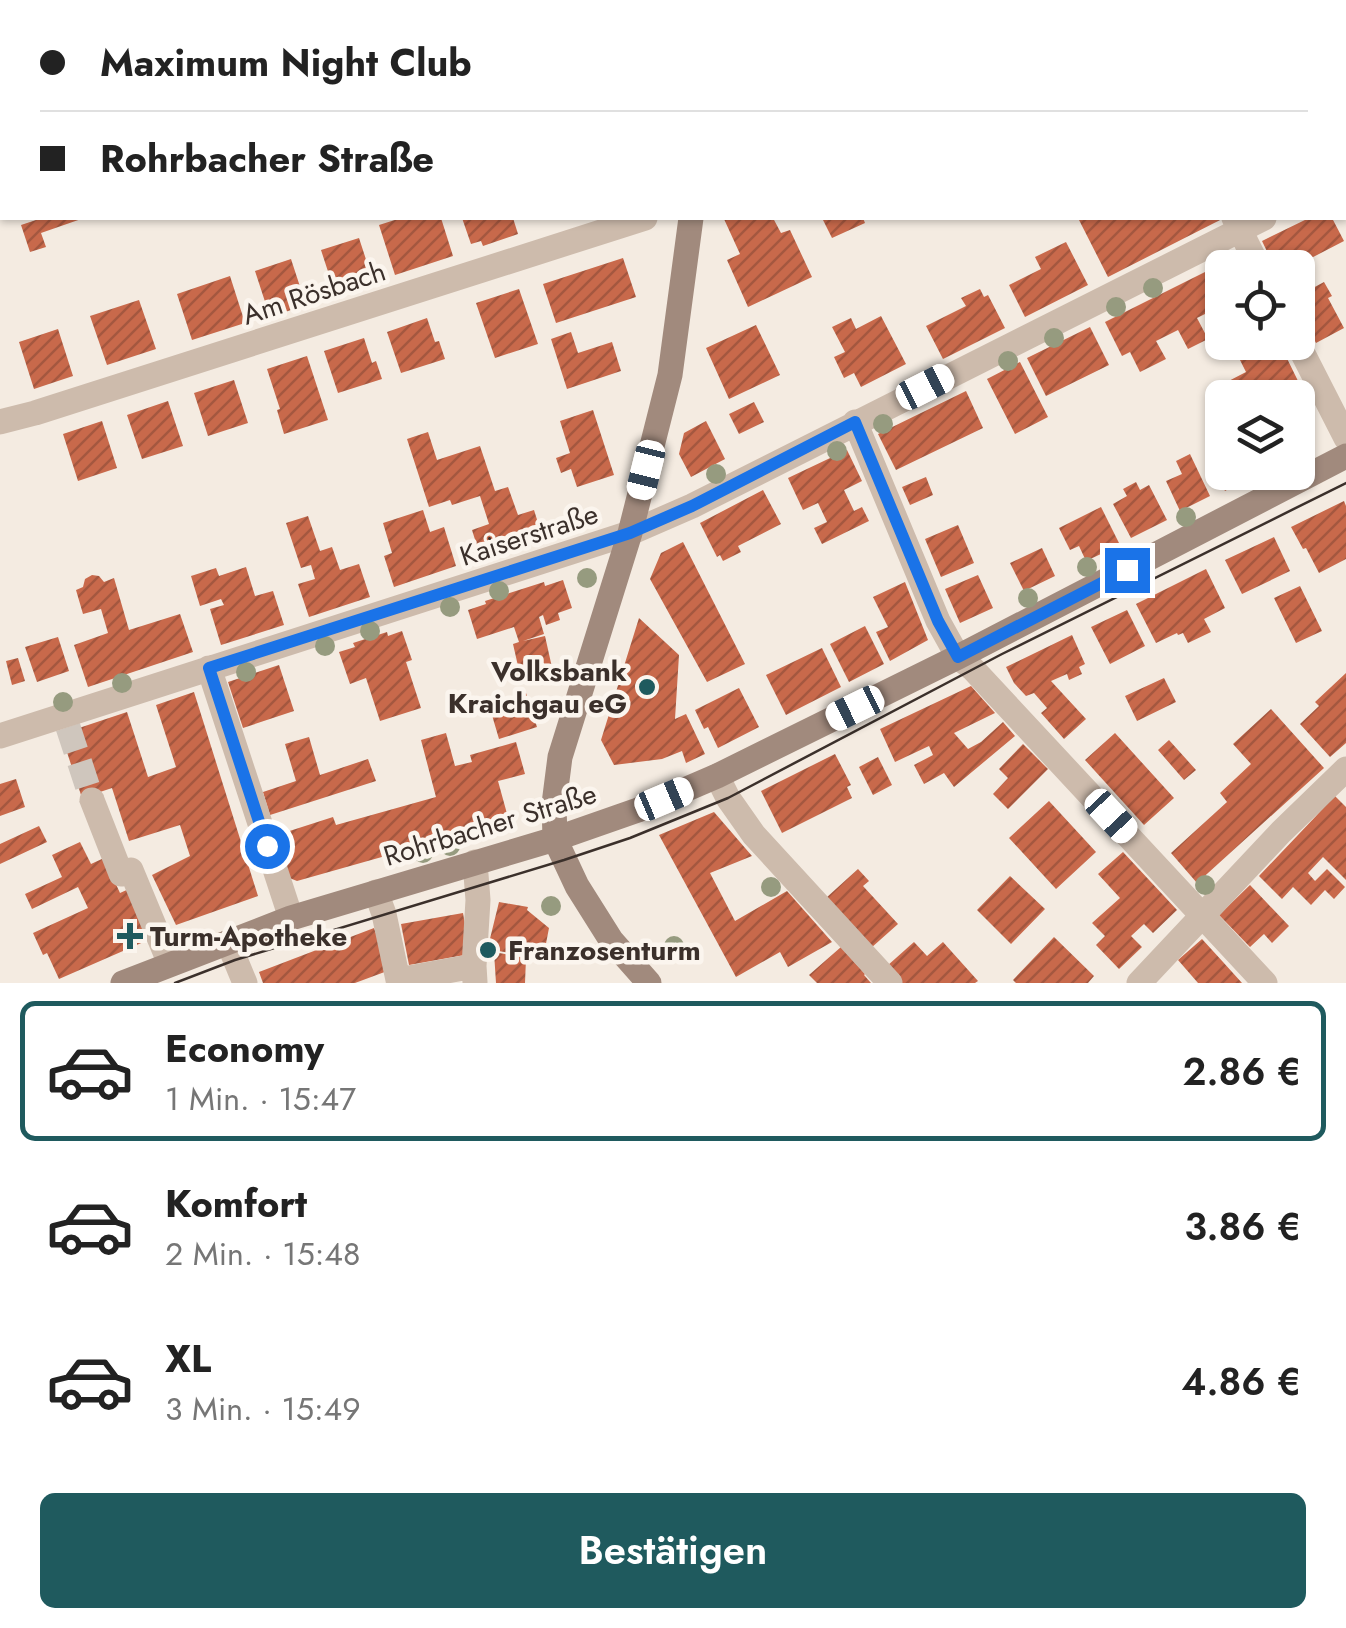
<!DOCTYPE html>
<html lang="de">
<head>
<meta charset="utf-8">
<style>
	body { margin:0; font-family:Jost,sans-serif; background:#f2f2f2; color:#222; height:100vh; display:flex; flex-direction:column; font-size:38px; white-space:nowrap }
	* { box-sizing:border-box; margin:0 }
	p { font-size:32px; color:#767676 }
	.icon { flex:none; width:55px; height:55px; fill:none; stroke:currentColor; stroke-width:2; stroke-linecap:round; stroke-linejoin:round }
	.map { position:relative; height:983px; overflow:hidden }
	.side { display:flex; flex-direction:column; background:#fff; flex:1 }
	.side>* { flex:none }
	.guide { position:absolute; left:0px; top:0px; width:1348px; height:220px; box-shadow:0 2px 8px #0004; display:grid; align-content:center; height:220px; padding:0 40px; background:#fff }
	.controls { position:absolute; left:1205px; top:250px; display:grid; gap:20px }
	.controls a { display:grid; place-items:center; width:110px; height:110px; border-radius:15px; background:#fff; box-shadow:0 2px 8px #0004; font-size:50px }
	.end { position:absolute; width:45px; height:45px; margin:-22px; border:12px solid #1a73e8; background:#fff; box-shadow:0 0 0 5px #fff }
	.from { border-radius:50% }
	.car { position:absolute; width:30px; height:60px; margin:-30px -15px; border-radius:12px; box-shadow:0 0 8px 2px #0007; background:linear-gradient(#fff 24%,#345 0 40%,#fff 0 76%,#345 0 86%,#fff 0) }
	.guide b { display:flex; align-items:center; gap:35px; height:95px; font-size:38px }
	.guide b+b { border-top:2px solid #e0e0e0 }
	.guide i { width:25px; height:25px; background:#222 }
	ul { padding:18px 0 0; list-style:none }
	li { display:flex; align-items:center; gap:30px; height:140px; margin:0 20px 15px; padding:0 20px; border:5px solid transparent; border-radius:15px }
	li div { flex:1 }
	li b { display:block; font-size:38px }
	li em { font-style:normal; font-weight:600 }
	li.selected { border-color:#1f5a5e }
	li>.icon { width:90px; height:90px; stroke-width:1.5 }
	.primary-button { display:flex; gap:20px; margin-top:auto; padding:20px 40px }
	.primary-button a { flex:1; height:115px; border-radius:15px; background:#1f5a5e; color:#fff; font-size:40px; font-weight:600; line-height:115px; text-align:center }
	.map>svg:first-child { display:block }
</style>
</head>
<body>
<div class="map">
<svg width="1346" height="983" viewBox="0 0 1346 983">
	<defs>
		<pattern id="building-hatch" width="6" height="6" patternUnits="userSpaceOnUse" patternTransform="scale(2.5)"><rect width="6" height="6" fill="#c8694b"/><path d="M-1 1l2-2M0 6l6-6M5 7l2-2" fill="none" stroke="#a4573f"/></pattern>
	</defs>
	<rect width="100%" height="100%" fill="#f4ebe1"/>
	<!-- building -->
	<path fill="url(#building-hatch)" d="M35 218H84L41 233 46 247 30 252 21 225 36 220Z
		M401 218H441L453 256 395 275 379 225Z
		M462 218H513L518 234 483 246 481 241 471 244Z
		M729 218H773L781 233 790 230 812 277 748 307 727 260 740 254 724 219Z
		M822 218H863L865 223 832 238Z
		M1078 218H1224L1108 277Z
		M1309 218H1332L1344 241 1292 268H1275L1262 241Z
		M359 238 373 281 335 293 321 250Z
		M1066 242 1088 285 1025 317 1009 285 1041 269 1035 257Z
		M1235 257 1240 268H1222V319L1217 308 1197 318 1208 339 1188 349 1178 330 1156 341 1166 359 1140 372 1130 352 1122 356 1105 322Z
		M623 258 636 297 556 323 543 284Z
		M291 259 306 305 270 317 255 271Z
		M230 276 245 323 192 340 177 294Z
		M1324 282 1332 296 1328 298 1344 328 1316 343 1298 308V296Z
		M519 289 538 344 495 358 476 303Z
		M980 289 984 297 988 295 1005 328 943 359 926 326 966 306 961 298Z
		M139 300 156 349 107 365 90 316Z
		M881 316 906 364 861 387 854 373 844 378 834 357 845 352 832 327 851 318 856 329Z
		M427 318 435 342 439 341 445 359 401 373 387 332Z
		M756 325 780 375 729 399 706 348Z
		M1090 327 1109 365 1046 396 1027 358Z
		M58 329 73 376 34 389 19 342Z
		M571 332 578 353 612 342 621 371 567 389 551 339Z
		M364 338 372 363 376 361 382 379 338 393 324 351Z
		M1238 342H1279L1298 381 1266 397 1261 387 1240 398H1225L1219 386 1246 372 1239 358 1245 355Z
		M307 356 328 420 284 434 277 410 280 409 267 369Z
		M1020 362 1048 417 1015 434 987 379Z
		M234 380 248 423 208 436 194 393Z
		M966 391 983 428 896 470 878 434Z
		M168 401 183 446 142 459 127 415Z
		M754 402 764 422 739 434 729 414Z
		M593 410 614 475 577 487 571 469 561 473 556 458 570 453 560 421Z
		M102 421 117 468 78 481 63 434Z
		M706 421 725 459 691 477 679 454 684 433Z
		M428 432 437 460 480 446 495 491 508 487 518 515 534 510 544 542 482 562 472 530 489 524 480 496 452 505 450 500 429 507 407 439Z
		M847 450 862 481 844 490 854 511 862 507 869 521 822 544 814 528 827 522 818 503 803 510 788 478Z
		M1222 453V472H1259L1225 491 1208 460Z
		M1190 454 1210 496 1180 511 1166 481 1182 474 1176 461Z
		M926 477 933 495 910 505 902 487Z
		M1136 482 1140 490 1149 485 1167 520 1131 538 1113 504 1127 496 1123 489Z
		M763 490 781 524 738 546 741 552 723 561 720 555 717 557 700 523Z
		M1344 501 1346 506V559L1319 573 1306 548 1303 549 1291 527Z
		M1101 507 1120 545 1086 561 1079 546 1070 550 1059 528Z
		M423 510 430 532 444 527 456 566 394 587 384 556 392 553 383 523Z
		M308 516 320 551 332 547 340 570 359 564 370 597 309 617 298 584 315 579 311 565 301 568 286 523Z
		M958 525 974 563 941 577 925 539Z
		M1274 537 1290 571 1242 594 1225 560Z
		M683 542 745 664 707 682 650 579 661 553Z
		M1042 548 1055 576 1024 591 1010 563Z
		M246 567 255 596 273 591 284 625 221 645 210 609 224 605 221 599 200 606 191 576 216 568 219 576Z
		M1206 569 1225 608 1204 619 1211 632 1188 643 1183 633 1178 635 1177 633 1156 643 1136 604Z
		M92 575 99 576 104 582 114 578 129 630 180 614 193 652 88 687 74 645 108 633 101 609 83 614 76 590 83 587 85 579Z
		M978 575 993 608 960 623 945 589Z
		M563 580 572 608 558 613 560 620 546 625 543 615 539 617 544 634 523 641 545 636 553 672 521 679 513 644 519 642 514 627 477 639 468 610 486 604 485 601 544 582 545 586Z
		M905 582 928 640 890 661 876 632 888 627 873 597Z
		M1300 586 1322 631 1296 643 1274 598Z
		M1127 610 1145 646 1110 664 1091 627Z
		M639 618 679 655 675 719 686 714 705 754 686 763 682 751 662 759 614 765 601 740Z
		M865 626 884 664 849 682 830 644Z
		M402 631 412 660 406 662 421 708 380 721 366 678 350 684 339 652 355 647 353 643 387 632 388 636Z
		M1072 635 1085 664 1079 667 1082 674 1069 680 1067 674 1051 681 1086 719 1064 739 1041 713 1047 708 1034 693 1026 696 1014 683 1006 667Z
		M58 637 69 671 37 682 25 647Z
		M822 648 841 687 786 715 766 675Z
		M18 658 25 681 12 685 6 661Z
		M279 665 294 711 243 728 228 682Z
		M1346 673V743L1330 757 1300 724 1319 706 1315 702Z
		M1164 678 1176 702 1137 721 1125 696Z
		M971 686 995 713 954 733 968 749 981 742 1003 722 1015 736 954 787 944 773 924 784 914 765 933 755 929 746 895 762 880 729Z
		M739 688 759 727 718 748 708 727 704 729 695 710Z
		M194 692 258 896 176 925 152 875 190 856 180 825 129 841 112 788 82 798 61 734 127 712 148 777 176 767 156 705Z
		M526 693 537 727 499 739 489 705Z
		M1271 709 1324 768 1197 883 1171 853 1227 802 1220 793 1251 764 1233 744Z
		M446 733 455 766 472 762 470 755 516 742 525 774 498 781 509 821 297 881 287 877 274 836 333 817 336 825 436 797 421 740Z
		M1115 733 1174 798 1144 825 1085 760Z
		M309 737 320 775 368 759 376 781 270 815 263 792 296 781 285 744Z
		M1169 740 1196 770 1184 780 1158 750Z
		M1023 744 1048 769 1008 809 993 794 1008 778 999 769Z
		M835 754 851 785 847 787 852 798 782 833 761 791Z
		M878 757 892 785 873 795 859 767Z
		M16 779 25 807 0 816V784Z
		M1335 796 1346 807V880L1323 857 1308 873 1315 881 1327 869 1345 887 1334 899 1325 890 1311 905 1293 887 1282 899 1259 876Z
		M1049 801 1096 852 1056 889 1009 838Z
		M714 812 752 856 710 873 735 921 787 891 832 942 788 967 780 952 736 977 659 835Z
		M39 826 47 842 0 864V844Z
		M80 842 91 864 104 858 120 893 131 888 155 937 59 979 47 953 43 955 33 933 88 908 78 887 32 909 25 894 62 877 52 855Z
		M1123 852 1177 910 1153 933 1144 924 1131 936 1142 947 1119 969 1096 945 1105 936 1092 923 1120 898 1098 874Z
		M858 869 869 881 863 886 898 924 871 948 826 898Z
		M1010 876 1045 909 1011 944 977 910Z
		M1250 885 1289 926 1272 943 1264 934 1250 947 1219 915Z
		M499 902 528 907 527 910 549 928 543 959 493 950 491 954 486 955Z
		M463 913 470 954 409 965 401 924Z
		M374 928 390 970 355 983H263L259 972Z
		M1054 937 1094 976 1088 983H1016L1013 980Z
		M1202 939 1223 962 1242 983H1198L1178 960Z
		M914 942 927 956 943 942 978 981 975 983H902L887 966Z
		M841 947 865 974 864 975 871 983H817L809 975Z
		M494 952 526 958 525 983H496Z"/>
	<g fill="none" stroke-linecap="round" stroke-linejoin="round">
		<!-- street-tunnel -->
		<path stroke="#cfc6bd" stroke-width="25" stroke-dasharray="25 12" stroke-linecap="butt" d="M68 727 92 800"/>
		<!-- street -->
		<path stroke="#cdbbac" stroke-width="25" d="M106 0 107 2
			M380 2 387 0
			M0 136 2 135
			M1345 177H1346
			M1234 218 1259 268
			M1297 342 1346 438
			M0 422 35 413 645 218
			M855 422 938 621 958 657 973 669 1265 983
			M209 668 291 918
			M0 736 630 533 692 506 1264 218
			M717 776 728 798 754 835 890 983
			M92 800 121 874 131 870 170 964
			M475 862 478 900 474 966 475 982
			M376 892 384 914 398 980 474 966
			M228 942 245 983
			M1139 983 1281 832 1346 769"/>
		<!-- secondary -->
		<path stroke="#a18a7d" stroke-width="25" d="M683 0V2
			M123 983 291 918 555 839 638 810 717 776 958 657 1346 456
			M649 983 611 940 577 886 555 839 554 804 560 757 630 533 670 375 691 218"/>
		<!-- tram -->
		<path stroke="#3b302b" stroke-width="2.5" d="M175 983 235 960 564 860 630 838 728 798 1002 654 1346 483"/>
	</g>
	<!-- trees -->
	<g fill="#969b7f">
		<circle cx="1153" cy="288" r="10"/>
		<circle cx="1116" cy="307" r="10"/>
		<circle cx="1054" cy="338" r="10"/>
		<circle cx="1008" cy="361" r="10"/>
		<circle cx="883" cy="424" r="10"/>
		<circle cx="837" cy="451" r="10"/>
		<circle cx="716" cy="474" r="10"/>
		<circle cx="1186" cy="517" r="10"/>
		<circle cx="1087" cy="567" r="10"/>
		<circle cx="587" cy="578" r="10"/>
		<circle cx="499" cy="591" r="10"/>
		<circle cx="1028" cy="598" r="10"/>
		<circle cx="450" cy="607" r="10"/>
		<circle cx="370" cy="631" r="10"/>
		<circle cx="325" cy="646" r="10"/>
		<circle cx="246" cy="672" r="10"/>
		<circle cx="122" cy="683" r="10"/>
		<circle cx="63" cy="702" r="10"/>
		<circle cx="450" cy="846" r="10"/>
		<circle cx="423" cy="853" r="10"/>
		<circle cx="1205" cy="885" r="10"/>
		<circle cx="771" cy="887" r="10"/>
		<circle cx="551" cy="906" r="10"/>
		<circle cx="674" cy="946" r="10"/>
	</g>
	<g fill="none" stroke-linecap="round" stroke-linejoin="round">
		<!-- route -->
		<path stroke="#1a73e8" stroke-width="12" d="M267 846 209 668 630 533 692 506 855 422 938 621 958 657 1127 570"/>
	</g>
	<!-- markers -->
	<g fill="#1f5a5e" stroke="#fbf5ee" stroke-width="4">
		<circle cx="647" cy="687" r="10"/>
		<path d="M125 921h10v10h10v10h-10v10h-10v-10h-10v-10h10z"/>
		<circle cx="488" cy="950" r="10"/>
	</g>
	<g text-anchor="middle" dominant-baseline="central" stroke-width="9" stroke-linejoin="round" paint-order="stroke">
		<!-- street labels -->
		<g font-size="28" fill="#3b302b" stroke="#fbf5ee">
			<text transform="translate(314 293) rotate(-18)">Am Rösbach</text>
			<text transform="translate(529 535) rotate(-18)">Kaiserstraße</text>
			<text transform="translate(490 825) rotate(-17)">Rohrbacher Straße</text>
		</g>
		<!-- poi labels -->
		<g font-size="28" font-weight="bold" fill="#3b302b" stroke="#fbf5ee" text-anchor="start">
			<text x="627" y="671" text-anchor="end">Volksbank<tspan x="627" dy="32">Kraichgau eG</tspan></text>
			<text x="150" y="936">Turm-Apotheke</text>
			<text x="508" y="950">Franzosenturm</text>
		</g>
	</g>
</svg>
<div class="controls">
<a><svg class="icon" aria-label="locate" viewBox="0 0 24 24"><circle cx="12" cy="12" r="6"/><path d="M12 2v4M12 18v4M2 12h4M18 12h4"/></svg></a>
<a><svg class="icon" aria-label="layers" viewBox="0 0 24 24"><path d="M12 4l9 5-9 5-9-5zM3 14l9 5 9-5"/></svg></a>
</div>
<i class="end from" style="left:267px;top:846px"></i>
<i class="end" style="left:1127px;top:570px"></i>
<i class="car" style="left:925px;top:387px;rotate:63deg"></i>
<i class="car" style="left:646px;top:470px;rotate:194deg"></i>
<i class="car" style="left:855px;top:708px;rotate:244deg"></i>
<i class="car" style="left:664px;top:799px;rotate:67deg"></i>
<i class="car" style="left:1111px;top:816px;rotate:137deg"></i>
<div class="guide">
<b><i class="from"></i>Maximum Night Club</b>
<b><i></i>Rohrbacher Straße</b>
</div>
</div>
<section class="side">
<ul>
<li class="selected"><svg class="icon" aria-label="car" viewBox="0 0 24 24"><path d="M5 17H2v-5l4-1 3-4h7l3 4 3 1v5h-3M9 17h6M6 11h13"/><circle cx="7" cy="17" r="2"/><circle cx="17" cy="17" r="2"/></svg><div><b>Economy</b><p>1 Min. · 15:47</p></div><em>2.86 €</em></li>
<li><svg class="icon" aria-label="car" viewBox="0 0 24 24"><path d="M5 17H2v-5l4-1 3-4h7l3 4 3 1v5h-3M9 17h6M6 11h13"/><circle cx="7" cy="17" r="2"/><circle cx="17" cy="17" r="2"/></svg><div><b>Komfort</b><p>2 Min. · 15:48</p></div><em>3.86 €</em></li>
<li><svg class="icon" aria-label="car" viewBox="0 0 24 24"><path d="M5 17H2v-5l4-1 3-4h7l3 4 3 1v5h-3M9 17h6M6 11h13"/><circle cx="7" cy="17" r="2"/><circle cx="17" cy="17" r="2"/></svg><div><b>XL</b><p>3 Min. · 15:49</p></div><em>4.86 €</em></li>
</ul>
<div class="primary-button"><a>Bestätigen</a></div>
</section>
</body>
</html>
